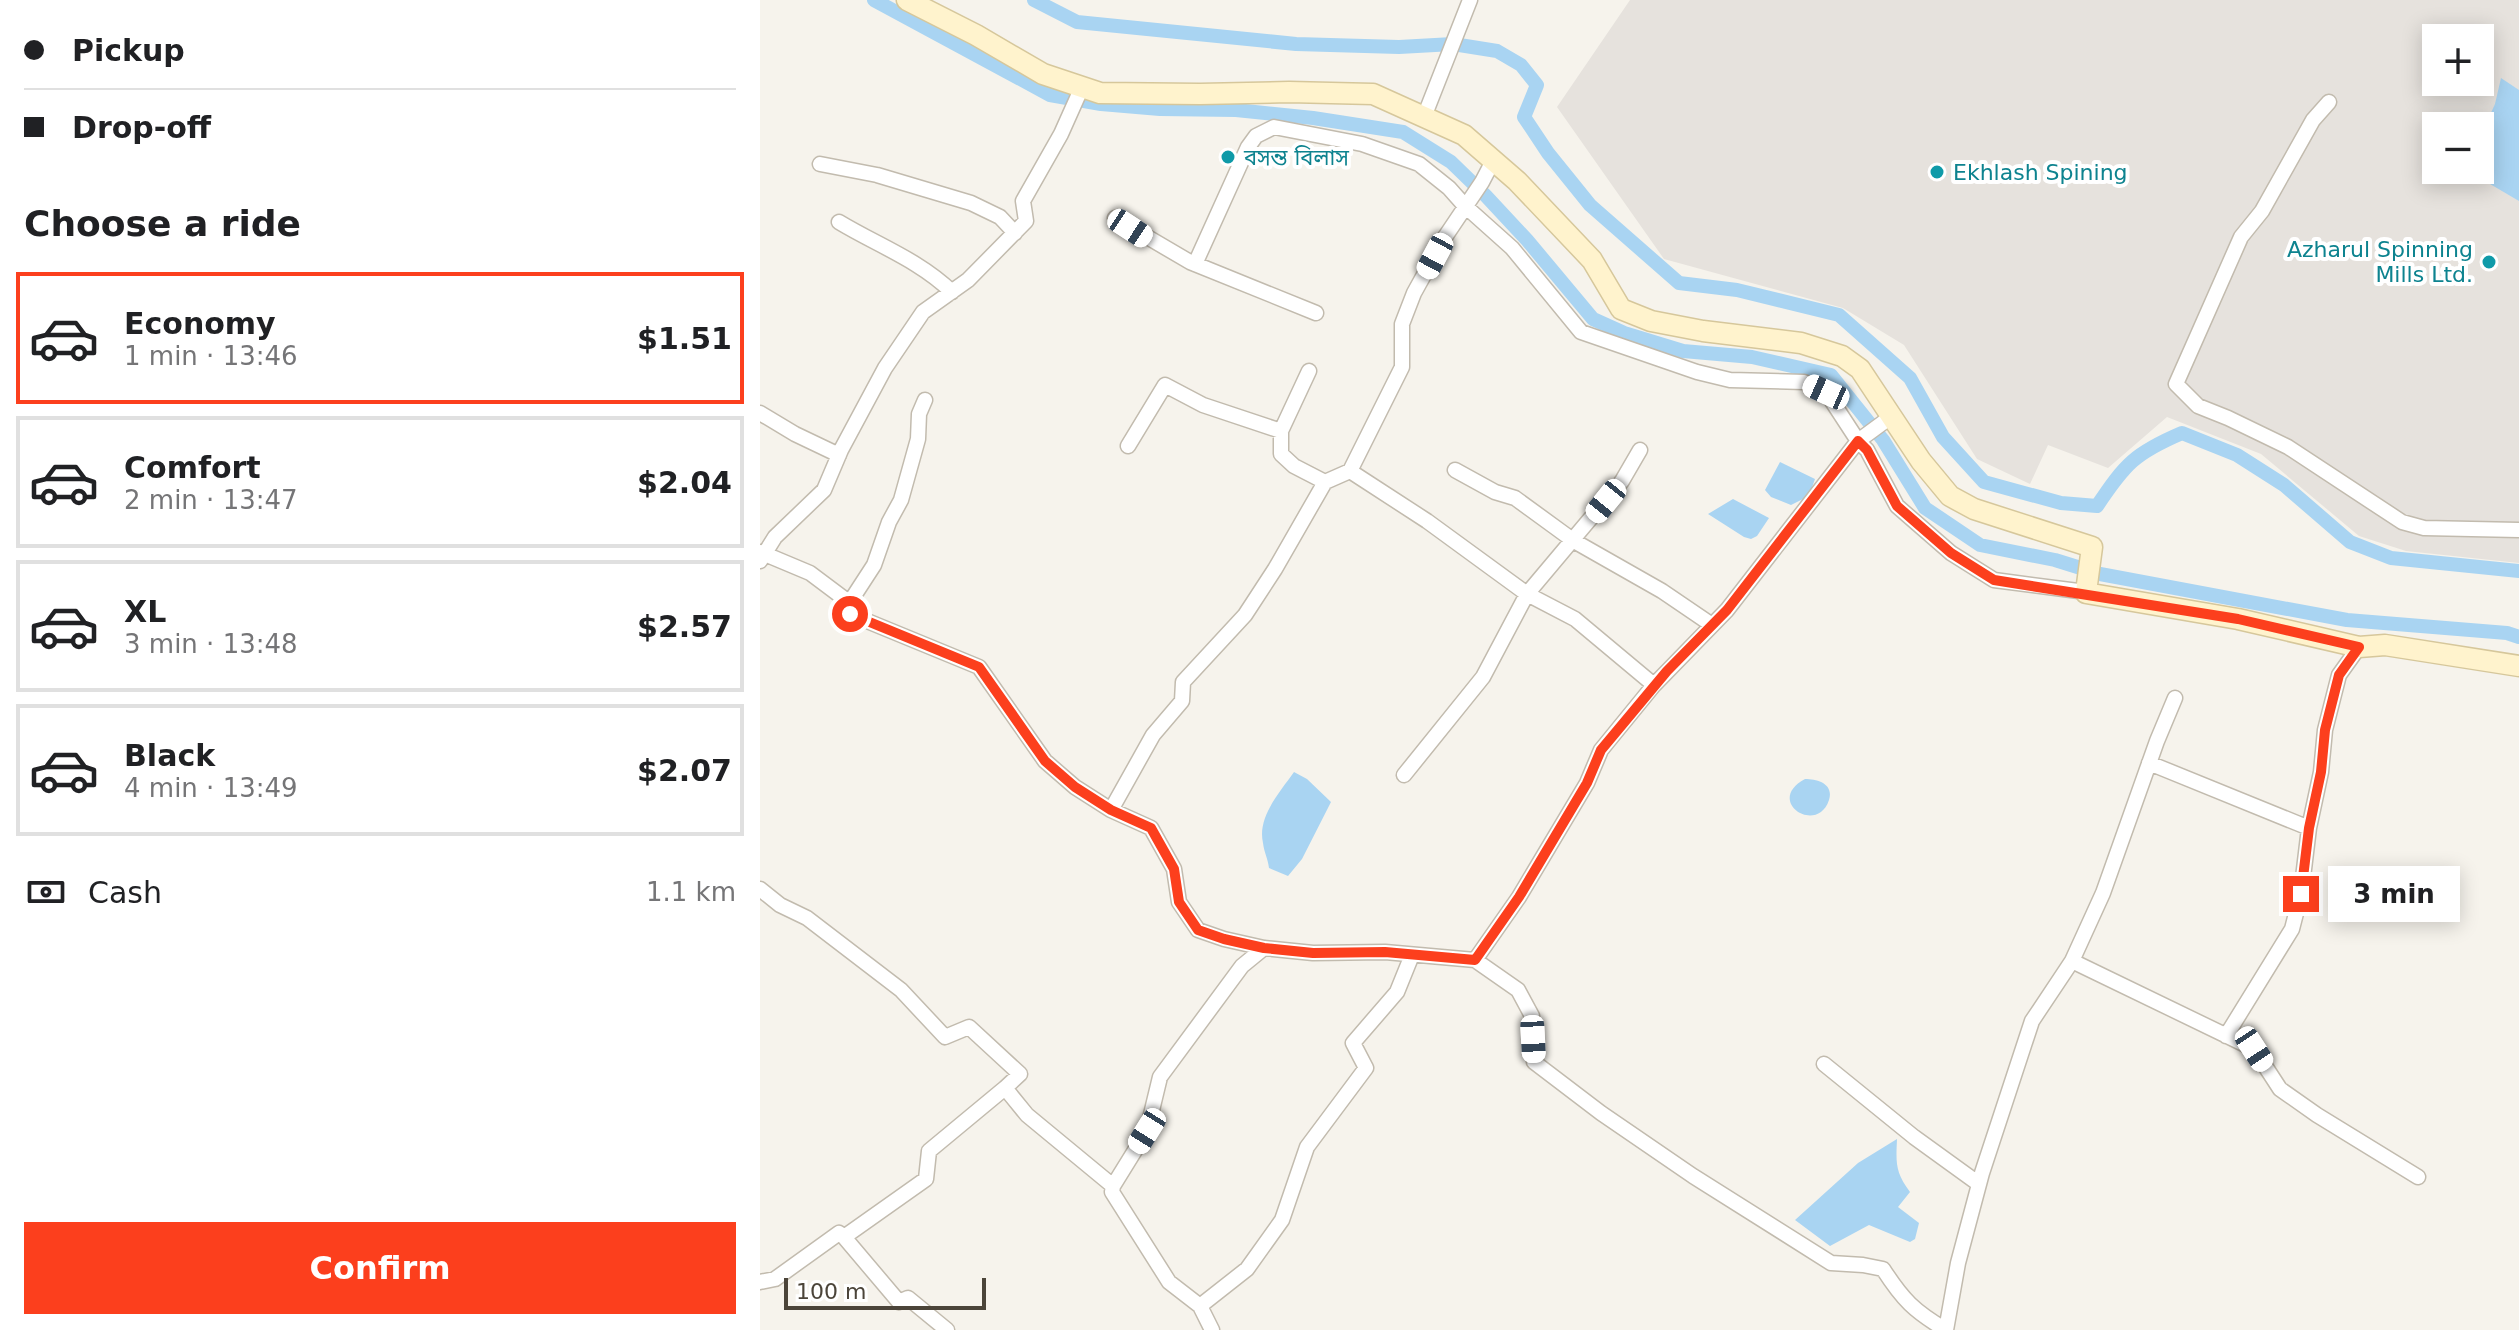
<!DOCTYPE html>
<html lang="en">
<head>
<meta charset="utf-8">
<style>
	body { margin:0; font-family:"DejaVu Sans","Noto Sans Bengali",sans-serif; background:#f6f6f6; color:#202124; height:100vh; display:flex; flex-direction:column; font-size:30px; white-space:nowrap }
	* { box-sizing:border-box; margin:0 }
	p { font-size:26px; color:#757577 }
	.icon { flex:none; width:44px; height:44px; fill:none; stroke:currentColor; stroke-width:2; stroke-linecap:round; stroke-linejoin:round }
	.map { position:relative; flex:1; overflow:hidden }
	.side { display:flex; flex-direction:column; background:#fff; width:760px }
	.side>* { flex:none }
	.banner { display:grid; align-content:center; height:176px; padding:0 24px; background:#fff }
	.fabs { position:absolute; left:1662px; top:24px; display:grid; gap:16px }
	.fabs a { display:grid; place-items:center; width:72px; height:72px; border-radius:0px; background:#fff; box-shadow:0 4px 20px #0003; font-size:40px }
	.scale { position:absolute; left:24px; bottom:20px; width:202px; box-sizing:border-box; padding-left:8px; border:4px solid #4b4439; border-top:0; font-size:22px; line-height:28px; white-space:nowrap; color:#4b4439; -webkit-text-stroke:6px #fff; paint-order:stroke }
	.end { position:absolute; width:36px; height:36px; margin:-18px; border:10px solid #fc3f1d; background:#fff; box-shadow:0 0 0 4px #fff }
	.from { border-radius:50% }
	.bubble { position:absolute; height:56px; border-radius:0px; background:#fff; box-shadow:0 4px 20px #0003; font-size:26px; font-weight:800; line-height:56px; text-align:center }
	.car { position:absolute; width:24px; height:48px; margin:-24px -12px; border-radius:10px; box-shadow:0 0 6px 2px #0007; background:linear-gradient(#fff 24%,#345 0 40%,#fff 0 76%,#345 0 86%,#fff 0) }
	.banner b { display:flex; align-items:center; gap:28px; height:76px; font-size:30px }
	.banner b+b { border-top:2px solid #e0e0e0 }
	.banner i { width:20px; height:20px; background:#202124 }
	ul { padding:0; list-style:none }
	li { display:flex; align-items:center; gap:24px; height:132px; margin:0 16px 12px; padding:0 8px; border:4px solid #e0e0e0; border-radius:0px }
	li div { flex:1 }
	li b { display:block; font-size:30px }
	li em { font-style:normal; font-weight:800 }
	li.active { border-color:#fc3f1d }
	li>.icon { width:72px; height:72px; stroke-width:1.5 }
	h2 { padding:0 24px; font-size:36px; line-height:96px }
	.pay { display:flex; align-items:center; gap:20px; height:88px; padding:0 24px; font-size:30px }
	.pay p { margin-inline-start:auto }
	.button { display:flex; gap:16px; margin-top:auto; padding:16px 24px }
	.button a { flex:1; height:92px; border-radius:0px; background:#fc3f1d; color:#fff; font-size:32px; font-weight:800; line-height:92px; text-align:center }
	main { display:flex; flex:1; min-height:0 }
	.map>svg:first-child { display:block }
</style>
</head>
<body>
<main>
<section class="side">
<div class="banner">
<b><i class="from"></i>Pickup</b>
<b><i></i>Drop-off</b>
</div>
<h2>Choose a ride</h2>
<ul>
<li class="active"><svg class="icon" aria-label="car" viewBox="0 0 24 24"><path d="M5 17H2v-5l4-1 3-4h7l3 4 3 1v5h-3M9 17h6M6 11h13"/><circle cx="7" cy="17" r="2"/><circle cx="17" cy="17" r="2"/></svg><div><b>Economy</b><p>1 min · 13:46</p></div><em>$1.51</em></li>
<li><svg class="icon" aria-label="car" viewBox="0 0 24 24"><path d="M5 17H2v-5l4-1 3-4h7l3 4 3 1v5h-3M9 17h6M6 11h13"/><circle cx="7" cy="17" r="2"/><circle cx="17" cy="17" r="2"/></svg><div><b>Comfort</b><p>2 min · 13:47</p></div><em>$2.04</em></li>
<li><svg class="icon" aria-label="car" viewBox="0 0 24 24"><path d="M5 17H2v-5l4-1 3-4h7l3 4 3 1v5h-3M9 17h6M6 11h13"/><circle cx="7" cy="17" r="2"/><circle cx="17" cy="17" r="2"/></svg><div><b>XL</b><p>3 min · 13:48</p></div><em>$2.57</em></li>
<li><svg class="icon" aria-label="car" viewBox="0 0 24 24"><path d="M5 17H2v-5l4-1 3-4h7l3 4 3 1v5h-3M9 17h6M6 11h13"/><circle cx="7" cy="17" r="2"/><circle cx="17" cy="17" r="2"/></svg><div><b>Black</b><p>4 min · 13:49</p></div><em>$2.07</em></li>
</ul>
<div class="pay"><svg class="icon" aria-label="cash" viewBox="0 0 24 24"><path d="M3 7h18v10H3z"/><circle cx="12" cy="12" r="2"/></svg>Cash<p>1.1 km</p></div>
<div class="button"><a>Confirm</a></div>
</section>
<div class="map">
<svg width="1759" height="1330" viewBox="0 0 1759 1330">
	<rect width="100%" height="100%" fill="#f6f3ec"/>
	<!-- industrial -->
	<path fill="#e6e2dd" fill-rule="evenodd" d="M870 0H1759V563L1646 551 1599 536 1501 454 1407 417 1348 468 1288 445 1270 484 1217 459 1144 345 1083 308 904 259 797 107ZM1676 38H1720V82H1676ZM1676 126H1720V170H1676Z"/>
	<!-- water -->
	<path fill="#a9d4f2" d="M1741 78 1759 90V201L1713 174V170H1720V137L1735 104Z
		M1020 462 1055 479 1049 496 1031 505 1011 497 1005 490Z
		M973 499 1009 518 997 536 991 539 984 537 948 514Z
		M534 772 547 779 571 802 542 859 528 876 509 868C508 859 504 852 503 843 497 817 520 792 534 772Z
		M1045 779C1058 779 1074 784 1069 800 1057 836 1004 801 1045 779Z
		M1137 1139C1136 1163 1135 1172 1150 1192L1138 1207 1159 1223 1155 1239 1150 1242 1109 1225 1070 1246 1035 1220 1098 1163Z"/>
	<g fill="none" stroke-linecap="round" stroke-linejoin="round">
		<!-- canal -->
		<path stroke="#a9d4f2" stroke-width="14" d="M114 0 290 95 341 104 400 109 476 110 553 118 643 132 691 162 726 196 767 240 833 319 864 333 923 351 992 357 1071 375 1123 440 1165 508 1220 545 1295 560 1340 574 1587 620 1747 633 1759 637
			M274 0 317 22 536 44 639 47 693 44 737 51 761 65 777 85 764 117 788 153 830 205 919 283 977 290 1079 315 1150 378 1183 437 1224 482 1301 503 1337 506C1365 464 1375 453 1422 433L1477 455 1524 485 1590 542 1631 558 1759 571"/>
		<!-- street casing -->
		<g stroke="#c2bbae" stroke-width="17">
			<path id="street" d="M1569 102 1553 120 1502 211 1481 237 1416 384 1438 406 1468 418 1528 447 1642 522 1664 528 1759 530
				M664 117 710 0
				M60 164 117 175 211 203 240 217 255 233
				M355 218 430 262 556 313
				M79 222C117 245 159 260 192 292
				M435 264 488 147 496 136 514 127 602 144 659 164 689 188 705 206 752 248 821 332 937 372 970 380 1044 382 1066 392 1098 441 1107 450 1137 506 1191 553 1234 580 1326 592
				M0 413 35 434 79 455
				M521 431 549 371
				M368 446 405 385 443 405 521 431V454L534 466 565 482
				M695 470 735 492 755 498 814 541 902 591 952 625
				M590 471 667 521 767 594 815 619 894 685
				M0 552 50 573 86 600 90 614 219 667 285 761 315 787 351 810 391 828 414 869 419 902 438 930 464 939 504 948 553 953 625 952 715 960 758 990 772 1016 774 1062 841 1113 933 1176 1071 1263 1103 1265 1123 1269C1143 1300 1154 1311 1186 1330
				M0 561 15 537 64 490 81 450 125 368 163 312 208 280 266 221 263 201 301 134 322 87
				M88 605 114 565 129 522 141 500 158 439 159 414 165 400
				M1389 763 1549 828 1541 894 1532 929 1466 1036
				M644 775 723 677 767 594 862 481 880 450
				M351 810 393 735 422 701 423 682 485 615 515 569 565 482 590 471 642 367V324L654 293 685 237 722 182 733 161
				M1549 828 1561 772 1565 730 1579 675 1599 647
				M0 889 20 905 47 918 141 990 185 1037 209 1027 260 1074 245 1088
				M715 960 759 897 827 783 841 750 894 685 967 610 1098 441 1132 416
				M1312 961 1494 1049 1520 1089 1557 1115 1658 1177
				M1064 1064 1154 1137 1219 1184
				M353 1186 352 1192 409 1282 440 1306 487 1269 522 1220 547 1147 606 1068 593 1043 637 992 652 955
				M0 1282 15 1279 79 1233 84 1237
				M440 1306 452 1330
				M187 1330 148 1298 139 1302 84 1237 166 1179 169 1151 245 1088 267 1115 353 1186 387 1131 400 1077 482 966 504 948
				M1186 1330 1198 1263 1222 1173 1272 1021 1312 961 1343 893 1397 741 1415 698"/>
		</g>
		<!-- secondary casing -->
		<g stroke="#d6c79b" stroke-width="23">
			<path id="secondary" d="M147 0 216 35 283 74 340 93 440 94 529 92 613 94 704 135 757 181 832 260 861 309 891 321 943 331 1041 343 1082 356 1100 369 1161 461 1190 496 1214 509 1332 547 1326 592
				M1326 593 1478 619 1599 647 1625 645 1759 666"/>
		</g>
		<!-- street -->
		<use href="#street" stroke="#fff" stroke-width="14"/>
		<!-- secondary -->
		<use href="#secondary" stroke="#fff3cd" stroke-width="20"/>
	</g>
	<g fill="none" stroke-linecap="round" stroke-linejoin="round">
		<!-- route -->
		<path stroke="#fc3f1d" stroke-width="10" d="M90 614 219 667 285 761 315 787 351 810 391 828 414 869 419 902 438 930 464 939 504 948 553 953 625 952 715 960 759 897 827 783 841 750 907 671 967 610 1098 441 1107 450 1137 506 1191 553 1234 580 1478 619 1599 647 1579 675 1565 730 1561 772 1549 828 1541 894"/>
	</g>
	<!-- markers -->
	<g fill="#0f9aa8" stroke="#fff" stroke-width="3">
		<circle cx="468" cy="157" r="8"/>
		<circle cx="1177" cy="172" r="8"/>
		<circle cx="1729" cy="262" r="8"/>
	</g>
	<g text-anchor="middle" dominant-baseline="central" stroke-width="8" stroke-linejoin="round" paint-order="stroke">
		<!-- culture labels -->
		<g font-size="22" fill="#0d838f" stroke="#fff" text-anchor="start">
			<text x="484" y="157">বসন্ত বিলাস</text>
			<text x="1193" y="172">Ekhlash Spining</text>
			<text x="1713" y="249" text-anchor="end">Azharul Spinning<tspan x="1713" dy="25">Mills Ltd.</tspan></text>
		</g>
	</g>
</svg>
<div class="fabs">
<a>+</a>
<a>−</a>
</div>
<div class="scale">100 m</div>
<i class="end from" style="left:90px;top:614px"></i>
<i class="end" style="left:1541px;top:894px"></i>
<div class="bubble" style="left:1568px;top:866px;width:132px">3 min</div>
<i class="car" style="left:370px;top:228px;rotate:123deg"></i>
<i class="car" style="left:675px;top:256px;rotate:208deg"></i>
<i class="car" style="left:1066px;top:392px;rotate:294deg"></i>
<i class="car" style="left:846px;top:501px;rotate:219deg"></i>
<i class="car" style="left:773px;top:1039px;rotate:177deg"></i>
<i class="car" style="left:1494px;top:1049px;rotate:147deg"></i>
<i class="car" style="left:387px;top:1131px;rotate:212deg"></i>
</div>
</main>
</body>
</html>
